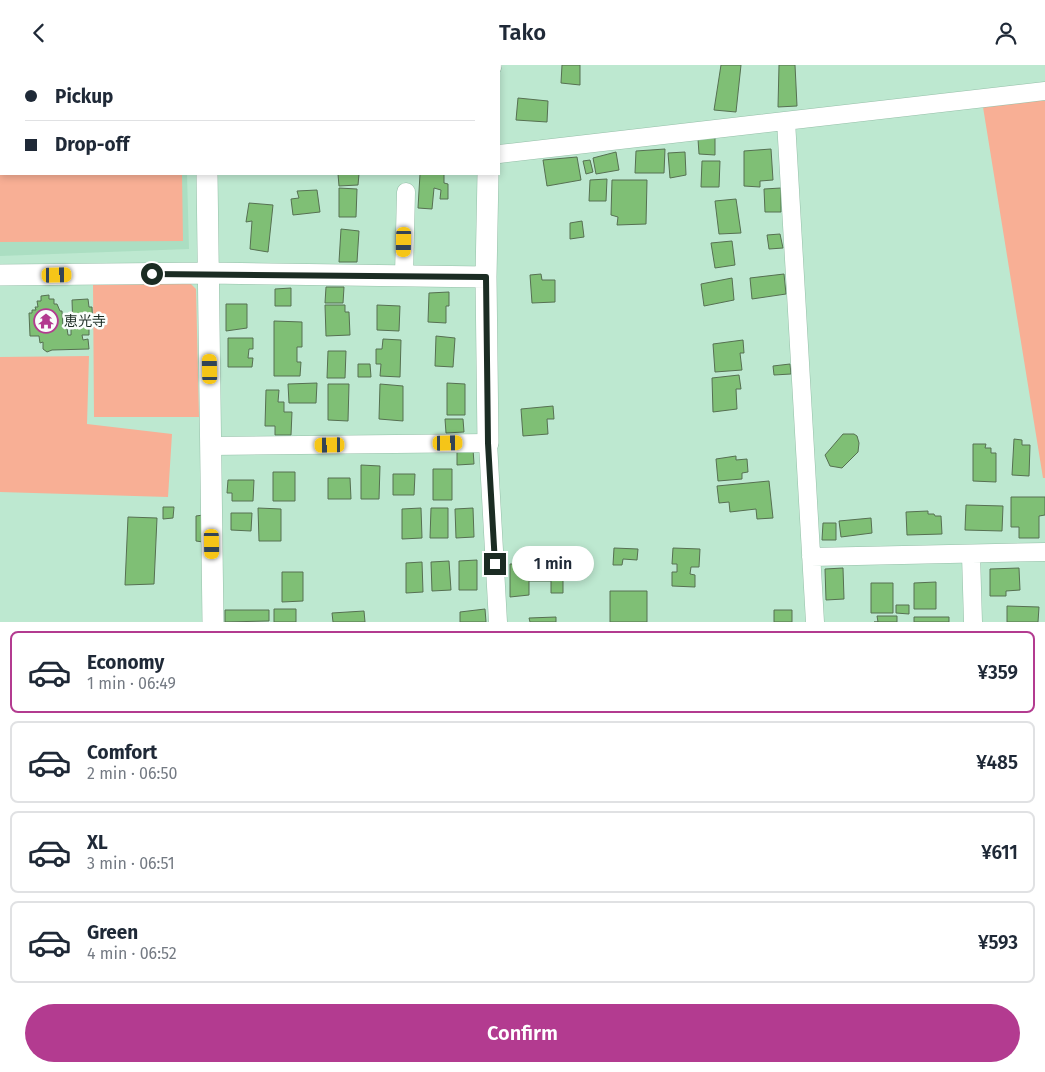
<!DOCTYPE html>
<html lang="en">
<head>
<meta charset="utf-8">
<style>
	body { margin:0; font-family:"Fira Sans","Noto Sans JP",sans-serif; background:#f2f2f3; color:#1f2937; height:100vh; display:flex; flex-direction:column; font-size:19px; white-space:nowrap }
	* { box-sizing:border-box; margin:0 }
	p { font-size:16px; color:#747a83 }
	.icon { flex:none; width:28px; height:28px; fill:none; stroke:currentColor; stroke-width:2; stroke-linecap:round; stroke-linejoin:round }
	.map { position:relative; height:557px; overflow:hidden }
	.drawer { display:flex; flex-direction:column; background:#fff; flex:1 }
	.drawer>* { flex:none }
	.banner { position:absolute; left:0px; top:0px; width:500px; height:110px; box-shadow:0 2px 8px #0003; display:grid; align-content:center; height:110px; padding:0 25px; background:#fff }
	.end { position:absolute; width:22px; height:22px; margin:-11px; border:6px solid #1b2c23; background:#fff; box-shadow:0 0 0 2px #fff }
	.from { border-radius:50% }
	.bubble { position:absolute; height:35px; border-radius:18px; background:#fff; box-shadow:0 2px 8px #0003; font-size:16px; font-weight:600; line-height:35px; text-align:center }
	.car { position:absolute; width:15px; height:30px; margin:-15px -8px; border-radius:6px; box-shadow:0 0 4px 1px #0007; background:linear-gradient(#f5c518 24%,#345 0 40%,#f5c518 0 76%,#345 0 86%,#f5c518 0) }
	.banner b { display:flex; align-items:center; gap:18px; height:48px; font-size:19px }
	.banner b+b { border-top:1px solid #e0e1e3 }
	.banner i { width:12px; height:12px; background:#1f2937 }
	ul { padding:9px 0 0; list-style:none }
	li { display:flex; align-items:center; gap:15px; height:82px; margin:0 10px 8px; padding:0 15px; border:2px solid #e0e1e3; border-radius:8px }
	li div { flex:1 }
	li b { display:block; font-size:19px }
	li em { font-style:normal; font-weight:600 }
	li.active { border-color:#b33b90 }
	li>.icon { width:45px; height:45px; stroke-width:1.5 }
	.cta { display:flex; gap:10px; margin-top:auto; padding:10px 25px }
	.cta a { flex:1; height:58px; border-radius:30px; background:#b33b90; color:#fff; font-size:20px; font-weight:600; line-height:58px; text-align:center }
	header { display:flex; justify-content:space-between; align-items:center; height:65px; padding:0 25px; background:#fff; font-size:22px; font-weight:600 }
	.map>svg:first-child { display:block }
</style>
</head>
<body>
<header><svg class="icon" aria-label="back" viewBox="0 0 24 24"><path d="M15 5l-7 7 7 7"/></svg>Tako<svg class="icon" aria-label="person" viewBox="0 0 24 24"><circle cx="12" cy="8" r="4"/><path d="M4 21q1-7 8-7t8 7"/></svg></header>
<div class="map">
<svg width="1045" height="557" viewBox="0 0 1045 557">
	<rect width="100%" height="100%" fill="#bde8d0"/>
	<!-- built -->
	<path fill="#abdec2" d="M0 0H185L1 1V109H187L189 184 0 191Z"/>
	<!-- green -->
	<path fill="#f8af95" d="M0 0H179L1 1V109H182L183 176 0 177Z
		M1043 35 1045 36V413H1043L983 42Z
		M189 217 196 224 199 352H94L93 218Z
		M89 291 87 359 172 369 168 432 0 427V292Z"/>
	<!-- building -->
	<path fill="#7fbf75" stroke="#567052" d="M296 0H337L296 1Z
		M562 0H580V20L561 18Z
		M721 0H741L736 47 714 45Z
		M779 0H795L797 41 778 42Z
		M518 33 548 36 547 57 516 55Z
		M715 73V90L699 89 698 74Z
		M665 84 664 108H635L636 86Z
		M771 84 773 115 760 116V122L744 121V86Z
		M616 87 619 105 596 109 593 93Z
		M685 87 686 110 670 113 668 88Z
		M577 92 581 115 547 121 543 95Z
		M590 95 593 107 586 109 583 96Z
		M702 96H720L719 122H701Z
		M338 109H359L358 120 339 121Z
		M420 109H444V118L448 119V134H440L441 125 434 123 432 144 418 143Z
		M607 114 606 136H589L590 115Z
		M612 115H647L646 159 617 160 618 152 611 150Z
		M339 123 357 124 356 152H339Z
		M781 123V147H765L764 124Z
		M317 125 320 147 293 150 291 134 299 133 297 126Z
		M736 134 741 168 719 169 715 136Z
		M249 138 273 140 268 187 250 184 252 156 246 157Z
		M582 156 584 172 570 174V158Z
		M341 164 359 166 357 197H339Z
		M780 169 783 183 769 184 767 170Z
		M732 176 735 200 715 203 711 178Z
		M541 209 542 215H555V237L532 238 530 210Z
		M784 209 786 229 752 234 750 213Z
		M732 213 734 235 704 241 701 219Z
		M326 222H344L343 238H325Z
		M291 223V241H275V224Z
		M449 227V241H446V258L428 257 429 228Z
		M49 230V234H54V239H57L60 246H62L63 263H67L68 270H71V264H73L72 235 88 234 89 242H92L93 263H89V270H82L83 275 88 274 89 284 52 285 47 287 43 284V277L40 278 39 271H30L29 248H32V245H36L35 242H38L37 236H41V231Z
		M226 239H247V263L226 266Z
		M325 240H345V247H349L350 270 326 271Z
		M377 240 400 241 399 266 377 265Z
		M274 256 302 257V282H297V297H301L300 311H274Z
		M436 271 455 273 453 302 435 301Z
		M228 273H253V284H249L248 293H253L252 302H228Z
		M383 274 401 275 400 312 380 311 381 299H376V284H382Z
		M743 275 744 288H740L742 305 715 307 713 279Z
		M328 286H346L345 313H327Z
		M358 299H370L371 312H358Z
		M790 299 791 309 774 310 773 301Z
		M739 310 741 324H736L737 344 713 347 712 313Z
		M317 318 316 338H289L288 319Z
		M447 318 465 319V350H447Z
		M328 319H349L348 356 328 355Z
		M380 319 403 321V356L379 354Z
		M266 325H279L278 337H284V347H292L291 370H275V361H265Z
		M553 341 554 354H547L548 369 523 371 521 344Z
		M445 354H463L464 367 446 368Z
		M843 369H854L857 371 859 378 858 387 842 403 830 401 825 390Z
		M1014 374 1022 375V380H1030L1029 411 1012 410Z
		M973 379H986L985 383H991V388H996V417L973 416Z
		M473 384 474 399 457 400V385Z
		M736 391V395L747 394 748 407 742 408V414L718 416 716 394Z
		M361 400 380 401 379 434H361Z
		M433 404H452V435H433Z
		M273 407H295V436H273Z
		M393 409H415L414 430H393Z
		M328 413H350L351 434H328Z
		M228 415H254L253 436H232V428H227Z
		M769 416 773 453 757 454 756 444 730 447 729 437 719 438 717 421Z
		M1011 432H1045V450L1039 451V473H1019V462H1011Z
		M966 440 1003 441 1002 466 965 465Z
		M163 442H174L173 453 163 454Z
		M258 443 281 444V476H259Z
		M421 443 422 473 402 474V444Z
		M431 443H448V473H430Z
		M473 443 474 472 456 473 455 444Z
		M928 446V449H934L935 451H941L942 469 907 470 906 447Z
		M231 448H252L251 466 231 465Z
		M203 450V477L196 476V451Z
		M128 452 157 453 154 519 125 520Z
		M871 453 872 468 841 472 839 456Z
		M823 458H836V475H822Z
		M614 483 638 484 637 495 623 494 622 500H613Z
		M673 483 700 484 699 502H691L690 509 695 510V522L672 521V507H677V499H672Z
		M534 491H563V528H551V516H529V530L510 532V499H534Z
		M477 495V525H459V496Z
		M449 496 451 525 432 526 431 497Z
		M422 497 423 527 406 528V498Z
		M843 503 844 534 826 535 825 504Z
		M1019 503 1020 525 1006 526V531H990V504Z
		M282 507H303V536L282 537Z
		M936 517V544H914V518Z
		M871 518H893V548H871Z
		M610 526H647V557H610Z
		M896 540H909V549L896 548Z
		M1007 541 1039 542 1038 557H1007Z
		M274 544H296V557H274Z
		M485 544 486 557H460V547Z
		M225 545H269V556L225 557Z
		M774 545H792V557H774Z
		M364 546 365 557H333L332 548Z
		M877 551H897V557H874H878Z
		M556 552V557H530L529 553Z
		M914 552H949V557H914Z"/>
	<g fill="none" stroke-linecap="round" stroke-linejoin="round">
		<!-- minor casing -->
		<g stroke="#95bfa8" stroke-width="19">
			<path id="minor" d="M786 56 815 557
				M499 89 1045 26
				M404 210 406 127
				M211 381 488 378 498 557
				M971 490 973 557
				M811 492 1045 487"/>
		</g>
		<!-- tertiary casing -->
		<g stroke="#95bfa8" stroke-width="22">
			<path id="tertiary" d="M206 0V1
				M491 1V0
				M207 109 213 557
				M0 210 209 208 486 212
				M488 378 486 212 488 109"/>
		</g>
		<!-- minor -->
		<use href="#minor" stroke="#fff" stroke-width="18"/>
		<!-- tertiary -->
		<use href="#tertiary" stroke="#fff" stroke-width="21"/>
	</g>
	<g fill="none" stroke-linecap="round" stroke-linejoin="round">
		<!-- route -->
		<path stroke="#1b2c23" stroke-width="6" d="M152 209 486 212 488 378 495 499"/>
	</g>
	<!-- icons -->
	<defs>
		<g id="temple-ring" transform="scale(1.25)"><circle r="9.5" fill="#fafefc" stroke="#b33b90" stroke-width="1.5"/><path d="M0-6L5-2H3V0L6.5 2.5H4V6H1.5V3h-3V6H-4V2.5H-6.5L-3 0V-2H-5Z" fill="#b33b90"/></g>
	</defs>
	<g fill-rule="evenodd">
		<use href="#temple-ring" x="46" y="256"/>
	</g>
	<g text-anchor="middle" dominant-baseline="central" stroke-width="5" stroke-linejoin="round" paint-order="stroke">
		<!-- poi labels -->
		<g font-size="14" fill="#1b2c23" stroke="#fafefc" text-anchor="start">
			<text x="64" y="256">恵光寺</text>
		</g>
	</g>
</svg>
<i class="end from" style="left:152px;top:209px"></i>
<i class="end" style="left:495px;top:499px"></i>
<div class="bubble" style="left:512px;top:481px;width:82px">1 min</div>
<i class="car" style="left:404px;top:177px;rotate:181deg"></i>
<i class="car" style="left:57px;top:210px;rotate:89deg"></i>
<i class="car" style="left:210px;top:304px;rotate:359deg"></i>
<i class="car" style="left:448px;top:378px;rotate:89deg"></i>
<i class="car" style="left:330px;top:380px;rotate:269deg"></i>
<i class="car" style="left:212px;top:479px;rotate:179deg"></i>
<div class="banner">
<b><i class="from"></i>Pickup</b>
<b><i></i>Drop-off</b>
</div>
</div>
<section class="drawer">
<ul>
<li class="active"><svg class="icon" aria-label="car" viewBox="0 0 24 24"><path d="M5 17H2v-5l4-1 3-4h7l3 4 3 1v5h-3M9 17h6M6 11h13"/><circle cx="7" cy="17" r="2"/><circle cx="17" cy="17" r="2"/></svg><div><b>Economy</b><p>1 min · 06:49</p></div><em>¥359</em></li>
<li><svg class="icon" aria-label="car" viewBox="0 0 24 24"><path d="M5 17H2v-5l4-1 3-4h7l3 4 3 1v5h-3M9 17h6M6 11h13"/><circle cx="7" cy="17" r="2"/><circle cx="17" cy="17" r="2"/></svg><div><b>Comfort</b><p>2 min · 06:50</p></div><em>¥485</em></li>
<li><svg class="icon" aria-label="car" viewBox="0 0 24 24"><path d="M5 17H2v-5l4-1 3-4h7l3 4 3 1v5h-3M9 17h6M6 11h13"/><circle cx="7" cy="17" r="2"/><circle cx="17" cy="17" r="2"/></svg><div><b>XL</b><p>3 min · 06:51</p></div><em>¥611</em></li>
<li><svg class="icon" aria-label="car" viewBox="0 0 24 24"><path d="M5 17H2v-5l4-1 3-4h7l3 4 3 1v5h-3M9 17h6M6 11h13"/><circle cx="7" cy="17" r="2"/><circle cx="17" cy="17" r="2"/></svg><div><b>Green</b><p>4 min · 06:52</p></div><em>¥593</em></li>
</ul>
<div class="cta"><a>Confirm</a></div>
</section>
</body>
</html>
